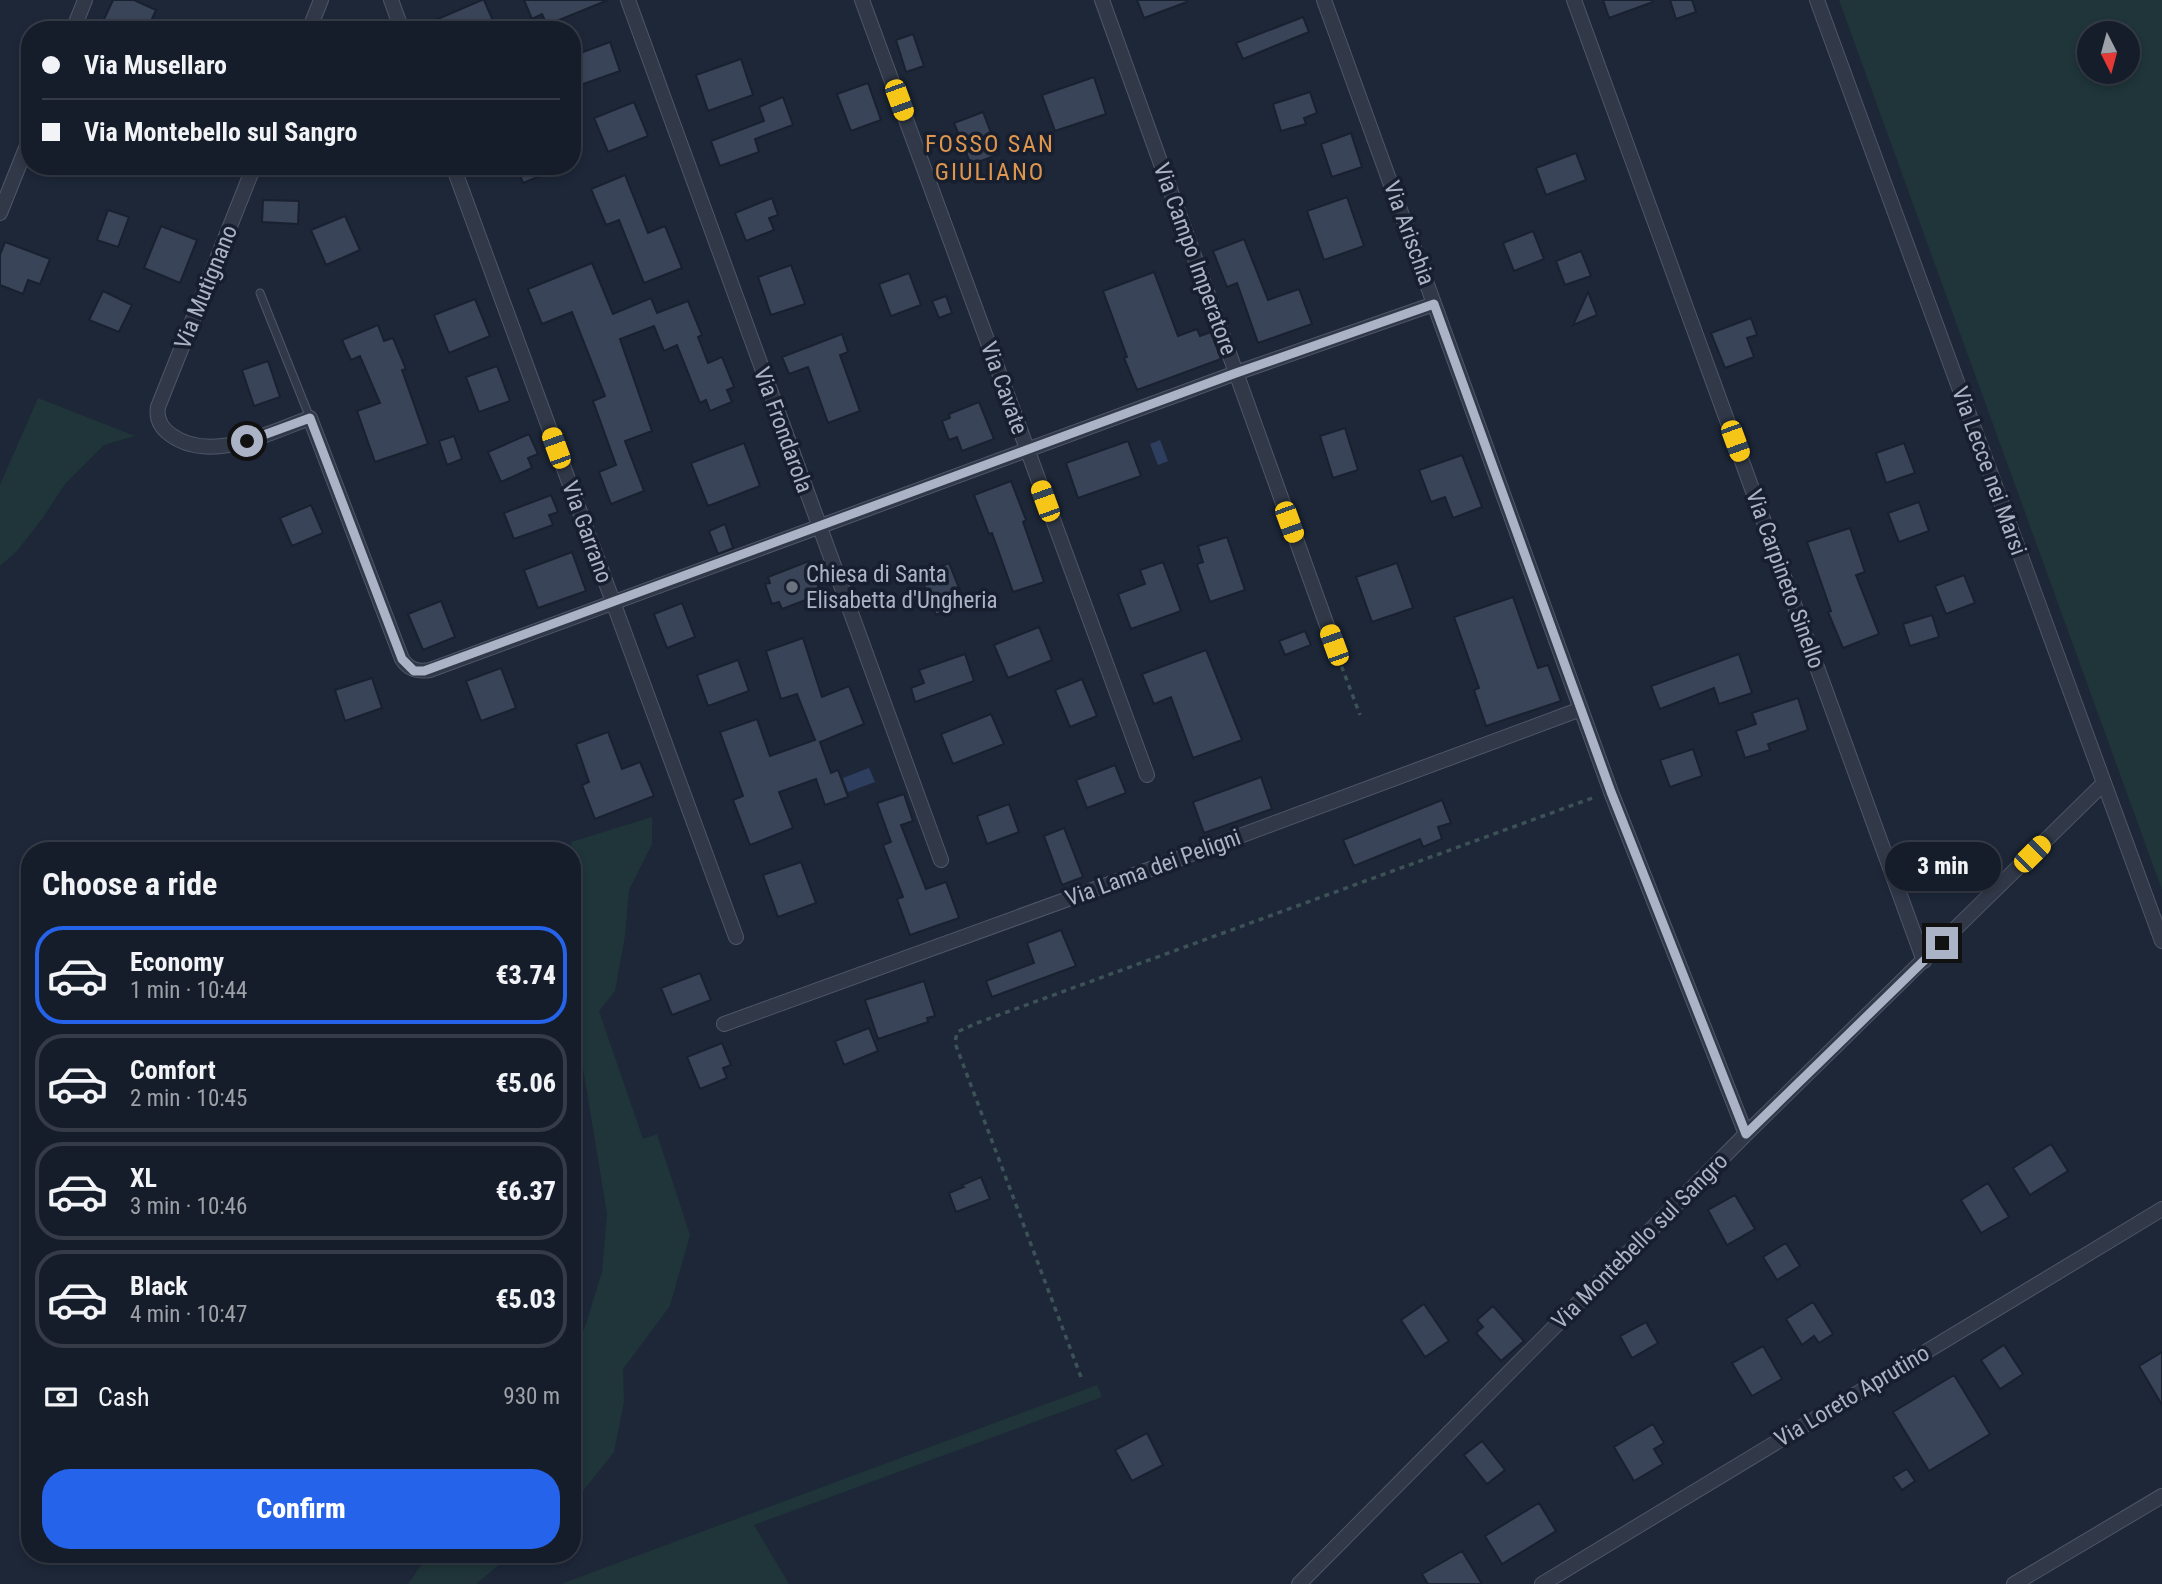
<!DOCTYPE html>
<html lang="en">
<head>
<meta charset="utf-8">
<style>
	body { margin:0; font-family:"Roboto Condensed",sans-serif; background:#1f2632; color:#f1f3f6; height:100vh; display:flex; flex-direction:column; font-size:26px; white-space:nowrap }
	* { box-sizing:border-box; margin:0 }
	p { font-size:23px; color:#9ea2a8 }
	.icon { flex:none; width:38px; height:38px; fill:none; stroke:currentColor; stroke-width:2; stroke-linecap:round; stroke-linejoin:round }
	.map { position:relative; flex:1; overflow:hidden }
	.drawer { position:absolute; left:21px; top:842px; width:560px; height:721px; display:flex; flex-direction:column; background:#161d2a; border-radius:28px; box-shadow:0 4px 10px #0003,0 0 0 2px #353b47 }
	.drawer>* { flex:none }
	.hud { position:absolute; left:21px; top:21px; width:560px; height:154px; border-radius:28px; box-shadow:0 4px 10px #0003,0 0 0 2px #353b47; display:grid; align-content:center; height:154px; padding:0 21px; background:#161d2a }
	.needle { width:46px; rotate:174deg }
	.fabs { position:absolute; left:2077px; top:21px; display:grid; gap:14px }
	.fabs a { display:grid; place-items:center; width:63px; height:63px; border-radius:50%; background:#161d2a; box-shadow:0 4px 10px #0003,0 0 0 2px #353b47; font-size:35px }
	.end { position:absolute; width:32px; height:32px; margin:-16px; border:9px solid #abb3c6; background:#111; box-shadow:0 0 0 4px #111 }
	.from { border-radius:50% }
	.bubble { position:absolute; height:49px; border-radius:24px; background:#161d2a; box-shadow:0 4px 10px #0003,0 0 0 2px #353b47; font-size:23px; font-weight:800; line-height:49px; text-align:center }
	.car { position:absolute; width:21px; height:42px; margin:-21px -10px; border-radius:9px; box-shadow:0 0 5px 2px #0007; background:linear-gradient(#f5c518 24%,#345 0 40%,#f5c518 0 76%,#345 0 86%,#f5c518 0) }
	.hud b { display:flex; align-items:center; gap:24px; height:66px; font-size:26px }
	.hud b+b { border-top:2px solid #353b47 }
	.hud i { width:18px; height:18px; background:#f1f3f6 }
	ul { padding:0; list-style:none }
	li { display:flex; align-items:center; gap:21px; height:98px; margin:0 14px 10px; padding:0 7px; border:4px solid #353b47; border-radius:28px }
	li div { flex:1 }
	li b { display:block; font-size:26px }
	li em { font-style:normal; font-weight:800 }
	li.on { border-color:#2563eb }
	li>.icon { width:63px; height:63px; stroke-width:1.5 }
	h2 { padding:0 21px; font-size:32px; line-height:84px }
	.pay { display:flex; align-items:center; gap:18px; height:77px; padding:0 21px; font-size:26px }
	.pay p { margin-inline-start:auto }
	.cta { display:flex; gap:14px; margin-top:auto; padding:14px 21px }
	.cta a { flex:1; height:80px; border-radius:28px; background:#2563eb; color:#fff; font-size:28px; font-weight:800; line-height:80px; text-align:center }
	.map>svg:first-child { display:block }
</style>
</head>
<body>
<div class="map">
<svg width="2162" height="1584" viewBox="0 0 2162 1584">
	<rect width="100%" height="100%" fill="#1d2738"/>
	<!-- green -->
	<path fill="#1f3539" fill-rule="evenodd" d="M1839 0H2162V890ZM2128 33V72H2090V33Z
		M38 398 135 436 104 445 65 484 42 519 17 551 0 566V485Z
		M652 817V844L629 890 625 936 615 991 599 1011 643 1139 657 1134 690 1235 670 1306 623 1369 624 1402 614 1452 583 1491 572 1501V1354L585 1327 602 1272 607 1214 573 1007 571 842Z
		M1097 1385 1102 1397 754 1525 789 1584H561Z
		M429 1554H512L476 1584H408Z"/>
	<!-- water -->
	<path fill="#2d3e5f" d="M1160 440 1168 461 1158 465 1150 444Z
		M869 768 875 782 848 792 843 778Z"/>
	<!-- building -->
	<path fill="#394459" stroke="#19202f" stroke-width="2" d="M113 0H134L156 10 147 30H99Z
		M482 0H484L497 30H412Z
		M524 0H608L547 25 542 14 532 19Z
		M1137 0H1187V2L1144 18Z
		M1603 0H1653V2L1609 18Z
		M1670 0H1692L1696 12 1676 19Z
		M1303 17 1309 32 1243 59 1236 43Z
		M913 34 924 66 906 72 896 40Z
		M610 42 620 71 572 88V56Z
		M741 59 753 95 708 111 696 75Z
		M1094 77 1106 114 1055 131 1042 95Z
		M868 83 881 120 851 131 837 94Z
		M1310 92 1317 113 1304 118 1306 124 1281 131 1273 104Z
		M783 97 793 125 755 139 759 152 720 166 711 141 764 121 759 107Z
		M634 102 648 136 608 152 594 118Z
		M983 112 999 154 971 165 954 123Z
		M1351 133 1362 167 1332 177 1321 144Z
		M1576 153 1586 180 1546 195 1536 168Z
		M517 166H562V167L523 183Z
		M625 175 648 233 665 226 682 268 644 283 619 220 606 225 591 189Z
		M1347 197 1364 246 1324 260 1307 211Z
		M772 198 778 215 769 218 774 230 746 241 735 213Z
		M263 200 299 201 298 224 262 222Z
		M108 210 129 217 118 247 97 240Z
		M345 216 360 250 326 265 311 230Z
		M161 226 197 240 180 283 144 268Z
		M1533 231 1544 259 1514 271 1503 243Z
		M1244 239 1268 300 1299 289 1312 324 1258 343 1237 283 1227 287 1213 251Z
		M5 242 50 259 40 284 28 280 23 294 0 285V255Z
		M1581 251 1591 276 1565 285 1556 261Z
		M592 263 613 314 651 298 657 313 688 301 702 335 698 337 708 363 722 357 734 387 727 390 732 402 710 411 706 400 700 403 677 345 664 351 654 326 620 339 652 431 625 441 644 491 611 504 599 472 616 465 593 401 605 396 572 312 542 324 528 289Z
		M791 265 805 304 771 315 758 277Z
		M1154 272 1178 336 1197 329 1200 336 1211 332 1221 359 1137 390 1124 358 1127 357 1103 291Z
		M909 273 921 305 891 316 879 284Z
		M103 291 132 305 119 332 89 320Z
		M1588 292 1597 315 1573 325Z
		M946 296 952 313 939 318 932 301Z
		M475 299 490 336 449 353 434 315Z
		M1751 318 1757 335 1747 338 1754 357 1725 368 1711 333Z
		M378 325 384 341 393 338 406 369 402 370 428 444 375 462 357 411 380 403 360 356 351 360 342 340Z
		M842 334 848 352 840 355 860 411 828 423 808 367 789 374 782 357Z
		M268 361 280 397 254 406 242 370Z
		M497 366 510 401 479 412 466 377Z
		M979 402 994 439 962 451 957 437 949 440 942 421 950 418 949 414Z
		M1345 428 1358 470 1333 478 1320 436Z
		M529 434 538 454 528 458 532 468 501 482 488 452Z
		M454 436 462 459 447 465 439 441Z
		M1128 441 1141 476 1078 498 1066 463Z
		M744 443 760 486 708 506 691 463Z
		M1904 443 1915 473 1886 483 1876 453Z
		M1462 455 1482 507 1453 518 1445 497 1431 502 1419 470Z
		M1011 481 1026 520 1023 522 1044 582 1013 592 992 533 989 534 974 495Z
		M551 495 558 512 549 515 553 525 514 539 504 513Z
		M1919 502 1929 531 1899 542 1888 513Z
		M311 505 323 533 292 546 280 518Z
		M725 524 733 548 718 554 709 531Z
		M1850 528 1865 572 1856 575 1879 634 1843 648 1828 612 1831 611 1807 542Z
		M1227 537 1245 590 1210 602 1197 564 1203 562 1198 546Z
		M572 552 586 591 538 608 524 570Z
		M809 561 819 589 809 592 811 598 782 609 779 602 772 604 765 584 770 583 768 577Z
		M1163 562 1181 611 1131 629 1118 594 1145 584 1140 570Z
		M949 563 965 603 936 615 920 575Z
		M1397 563 1413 608 1372 622 1356 577Z
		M1964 575 1975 603 1946 614 1935 586Z
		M1513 597 1538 668 1548 665 1561 701 1486 726 1474 690 1479 688 1454 617Z
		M441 601 455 637 423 650 408 614Z
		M682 603 695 637 667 648 654 614Z
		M1932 615 1939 637 1910 646 1903 624Z
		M1039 627 1052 660 1008 678 994 645Z
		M1305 631 1311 645 1285 655 1279 641Z
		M803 638 822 697 849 686 864 724 820 742 831 773 838 770 848 797 825 805 816 779 779 792 793 828 750 845 733 800 743 796 720 732 757 719 770 756 815 740 797 694 781 699 766 651Z
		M1206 650 1242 740 1193 758 1171 697 1154 704 1142 674Z
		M965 654 974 681 915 702 911 688 924 683 919 670Z
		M1739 654 1752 693 1719 704 1714 688 1660 709 1651 686Z
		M738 660 749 691 708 706 697 675Z
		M501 668 516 708 481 721 466 681Z
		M372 678 382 708 345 721 335 690Z
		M1082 679 1097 716 1070 727 1055 690Z
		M1798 698 1808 730 1768 744 1770 750 1745 758 1736 731 1756 724 1752 713Z
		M991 714 1004 744 953 764 941 734Z
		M608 732 622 769 640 762 654 796 595 819 582 785 589 782 576 744Z
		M1693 749 1702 776 1670 787 1660 760Z
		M1115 765 1126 793 1087 808 1076 780Z
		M1261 777 1272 809 1204 833 1193 802Z
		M904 794 913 821 901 825 926 889 946 882 959 918 910 935 897 899 903 897 883 845 891 842 877 803Z
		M1442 800 1451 823 1438 827 1442 839 1423 847 1420 839 1354 866 1343 840Z
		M1009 804 1019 832 987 844 977 816Z
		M1064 828 1083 877 1062 885 1044 836Z
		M801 862 816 903 778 917 763 875Z
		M1061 930 1076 966 992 997 986 981 1034 963 1027 943Z
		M700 973 711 1000 672 1015 661 988Z
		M924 981 935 1016 927 1018 928 1022 878 1039 865 1000Z
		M869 1028 878 1051 844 1065 835 1041Z
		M722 1043 731 1065 723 1068 727 1078 700 1089 687 1057Z
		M2051 1144 2068 1171 2030 1195 2013 1168Z
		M981 1177 990 1199 956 1212 949 1193 964 1187 962 1185Z
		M1988 1183 2009 1217 1981 1233 1961 1200Z
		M1735 1195 1755 1229 1727 1245 1708 1210Z
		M1786 1243 1800 1266 1777 1280 1763 1257Z
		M1813 1302 1833 1334 1819 1343 1814 1336 1802 1345 1786 1319Z
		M1424 1304 1449 1341 1425 1357 1401 1320Z
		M1493 1306 1524 1341 1501 1361 1476 1333 1483 1327 1477 1320Z
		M1646 1322 1658 1343 1632 1358 1620 1336Z
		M2004 1345 2023 1374 2000 1389 1981 1360Z
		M1763 1346 1782 1379 1752 1396 1732 1363Z
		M2162 1352V1405L2139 1366Z
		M1954 1375 1990 1434 1929 1471 1893 1412Z
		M1653 1424 1664 1443 1654 1449 1663 1464 1634 1481 1614 1447Z
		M1147 1433 1163 1465 1132 1481 1115 1450Z
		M1482 1441 1505 1470 1487 1484 1464 1455Z
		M1907 1469 1915 1481 1902 1490 1893 1477Z
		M1539 1503 1556 1531 1502 1564 1485 1536Z
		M1462 1551 1482 1584H1428L1422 1574Z"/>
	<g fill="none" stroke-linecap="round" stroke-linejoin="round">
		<!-- service casing -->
		<g stroke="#4e5667" stroke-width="9">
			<path id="service" d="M260 293 310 418"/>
		</g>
		<!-- minor casing -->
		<g stroke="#4e5667" stroke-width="16">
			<path id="minor" d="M391 0 402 30
				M628 0 941 860
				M862 0 1147 775
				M1102 0 1334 645
				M1324 0 1611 792 1746 1134
				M1574 0 1924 961
				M1817 0 2162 941
				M73 30 85 0
				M309 30 321 0
				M254 166 158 407C156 419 161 428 171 435 212 464 270 432 310 418L402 659C409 670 418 672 430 670L1236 373 1434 304
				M453 166 736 937
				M0 213 30 138
				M724 1024 1178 859 1581 709
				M1299 1584 1746 1134 2104 783
				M1542 1584 2162 1209
				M2014 1584 2162 1496"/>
		</g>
		<!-- path -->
		<path stroke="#3d5257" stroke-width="3.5" stroke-dasharray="5 5" stroke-linecap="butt" d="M1338 657 1360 715
			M1081 1377 955 1043 957 1032 977 1023 1595 797"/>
		<!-- service -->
		<use href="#service" stroke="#313949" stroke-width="7"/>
		<!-- minor -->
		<use href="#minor" stroke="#313949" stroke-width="14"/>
	</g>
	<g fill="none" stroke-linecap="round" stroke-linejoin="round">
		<!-- route -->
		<path stroke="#abb3c6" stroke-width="9" d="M247 441 310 418 402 659 414 671H424L1236 373 1434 304 1611 792 1746 1134 1942 943"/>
	</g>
	<!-- markers -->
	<circle fill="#6b7280" stroke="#171e2d" stroke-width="2.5" cx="792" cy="587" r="7"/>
	<g text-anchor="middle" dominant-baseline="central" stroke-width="7" stroke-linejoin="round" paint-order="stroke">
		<!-- street labels -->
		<g font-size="23" fill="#abb3c6" stroke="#171e2d">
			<text transform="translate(1409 233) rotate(70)">Via Arischia</text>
			<text transform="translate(1195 259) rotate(70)">Via Campo Imperatore</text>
			<text transform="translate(206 287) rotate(-68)">Via Mutignano</text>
			<text transform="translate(1004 388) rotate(70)">Via Cavate</text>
			<text transform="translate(783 430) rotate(70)">Via Frondarola</text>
			<text transform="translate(1989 471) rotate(70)">Via Lecce nei Marsi</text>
			<text transform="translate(587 532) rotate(70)">Via Garrano</text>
			<text transform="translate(1785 579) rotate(70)">Via Carpineto Sinello</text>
			<text transform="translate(1153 868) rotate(-20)">Via Lama dei Peligni</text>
			<text transform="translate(1640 1241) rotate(-45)">Via Montebello sul Sangro</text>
			<text transform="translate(1852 1396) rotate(-31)">Via Loreto Aprutino</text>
		</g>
		<!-- poi labels -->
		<g font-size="23" fill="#abb3c6" stroke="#171e2d" text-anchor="start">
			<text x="806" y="574">Chiesa di Santa<tspan x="806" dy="26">Elisabetta d'Ungheria</tspan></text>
		</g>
		<!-- neighbourhood labels -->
		<g font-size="24" letter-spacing="2" fill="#de964e" stroke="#171e2d">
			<text x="990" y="144">FOSSO SAN<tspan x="990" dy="28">GIULIANO</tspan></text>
		</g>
	</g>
</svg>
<div class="fabs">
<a><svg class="needle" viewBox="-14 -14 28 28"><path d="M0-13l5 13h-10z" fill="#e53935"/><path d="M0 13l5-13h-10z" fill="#9ea2a8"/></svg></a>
</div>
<i class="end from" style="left:247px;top:441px"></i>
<i class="end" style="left:1942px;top:943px"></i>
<div class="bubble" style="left:1885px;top:842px;width:116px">3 min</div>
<i class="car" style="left:899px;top:100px;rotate:160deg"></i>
<i class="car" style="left:1735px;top:441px;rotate:160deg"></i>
<i class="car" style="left:556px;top:448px;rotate:340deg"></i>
<i class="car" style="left:1045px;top:501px;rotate:340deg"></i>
<i class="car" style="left:1289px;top:522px;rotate:160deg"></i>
<i class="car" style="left:1334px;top:645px;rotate:340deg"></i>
<i class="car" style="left:2032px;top:854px;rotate:45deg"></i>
<div class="hud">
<b><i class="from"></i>Via Musellaro</b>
<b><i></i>Via Montebello sul Sangro</b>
</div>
<section class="drawer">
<h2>Choose a ride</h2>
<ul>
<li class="on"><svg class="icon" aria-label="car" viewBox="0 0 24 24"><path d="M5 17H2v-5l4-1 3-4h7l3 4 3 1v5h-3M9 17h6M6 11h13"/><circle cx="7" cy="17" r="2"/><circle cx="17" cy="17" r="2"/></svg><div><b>Economy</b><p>1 min · 10:44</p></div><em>€3.74</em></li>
<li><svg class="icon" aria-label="car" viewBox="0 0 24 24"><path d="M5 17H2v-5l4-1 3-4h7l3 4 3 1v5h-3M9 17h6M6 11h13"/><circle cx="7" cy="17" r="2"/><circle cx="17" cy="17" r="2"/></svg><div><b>Comfort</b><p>2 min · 10:45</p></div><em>€5.06</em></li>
<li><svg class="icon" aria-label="car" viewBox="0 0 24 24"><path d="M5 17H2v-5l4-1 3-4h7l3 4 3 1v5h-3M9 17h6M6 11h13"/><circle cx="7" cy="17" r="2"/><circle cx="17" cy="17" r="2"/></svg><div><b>XL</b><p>3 min · 10:46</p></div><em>€6.37</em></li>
<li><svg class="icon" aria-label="car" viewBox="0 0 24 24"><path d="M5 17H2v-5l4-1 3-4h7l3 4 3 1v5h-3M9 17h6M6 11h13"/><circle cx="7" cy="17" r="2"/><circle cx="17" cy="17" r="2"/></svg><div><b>Black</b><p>4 min · 10:47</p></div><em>€5.03</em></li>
</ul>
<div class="pay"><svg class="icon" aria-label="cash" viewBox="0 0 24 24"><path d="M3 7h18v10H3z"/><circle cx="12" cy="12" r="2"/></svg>Cash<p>930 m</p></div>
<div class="cta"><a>Confirm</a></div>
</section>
</div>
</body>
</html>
